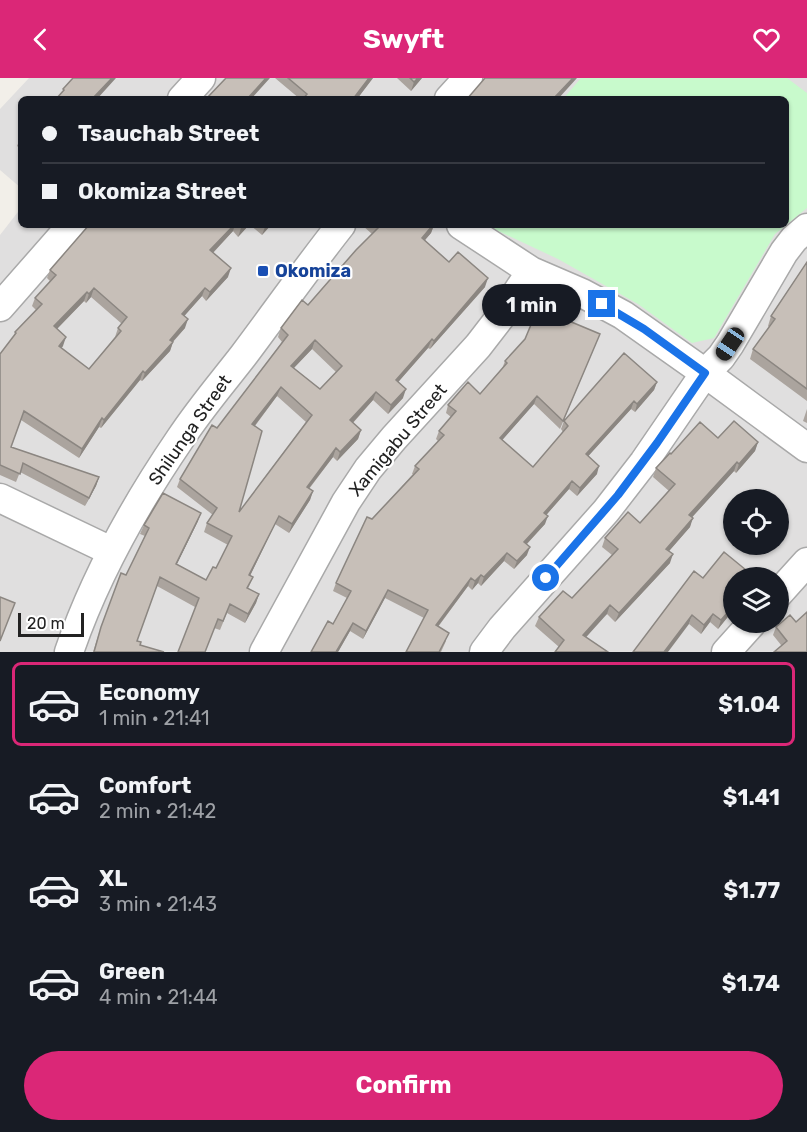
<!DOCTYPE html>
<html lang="en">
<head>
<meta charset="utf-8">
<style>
	body { margin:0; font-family:Rubik,sans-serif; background:#20242c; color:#f1f3f6; height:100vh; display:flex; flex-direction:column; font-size:22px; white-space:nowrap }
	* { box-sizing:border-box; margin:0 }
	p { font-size:20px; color:#9ea1a6 }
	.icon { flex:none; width:33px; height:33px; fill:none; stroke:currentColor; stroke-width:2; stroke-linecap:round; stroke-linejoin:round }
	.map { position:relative; height:574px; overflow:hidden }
	.side { display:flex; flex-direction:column; background:#171b24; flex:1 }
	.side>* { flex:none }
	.top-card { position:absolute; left:18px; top:18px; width:771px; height:132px; border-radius:9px; box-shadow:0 2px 4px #0004; display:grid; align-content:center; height:132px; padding:0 24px; background:#171b24 }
	.buttons { position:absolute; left:723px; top:411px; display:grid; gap:12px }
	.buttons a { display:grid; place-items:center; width:66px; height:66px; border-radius:50%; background:#171b24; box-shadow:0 2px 4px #0004; font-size:30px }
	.scale { position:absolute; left:18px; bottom:15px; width:66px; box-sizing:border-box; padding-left:6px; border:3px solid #222; border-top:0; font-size:16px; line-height:21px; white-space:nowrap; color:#222; -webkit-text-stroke:4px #fff; paint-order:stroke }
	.end { position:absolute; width:27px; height:27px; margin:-14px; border:8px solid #1a73e8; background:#fff; box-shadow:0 0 0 3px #fff }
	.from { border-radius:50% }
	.bubble { position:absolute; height:42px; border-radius:21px; background:#171b24; box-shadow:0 2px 4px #0004; font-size:20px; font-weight:700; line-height:42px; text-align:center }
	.car { position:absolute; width:18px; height:36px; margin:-18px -9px; border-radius:8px; box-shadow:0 0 4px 2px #0007; background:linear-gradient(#222 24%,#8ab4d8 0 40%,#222 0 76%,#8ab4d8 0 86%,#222 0) }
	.top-card b { display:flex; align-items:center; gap:21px; height:57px; font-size:22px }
	.top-card b+b { border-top:2px solid #363941 }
	.top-card i { width:15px; height:15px; background:#f1f3f6 }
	ul { padding:10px 0 0; list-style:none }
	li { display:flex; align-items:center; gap:18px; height:84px; margin:0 12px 9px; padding:0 12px; border:3px solid transparent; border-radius:9px }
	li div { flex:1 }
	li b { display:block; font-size:22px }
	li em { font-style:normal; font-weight:700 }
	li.current { border-color:#db2777 }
	li>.icon { width:54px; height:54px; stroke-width:1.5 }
	.cta { display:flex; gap:12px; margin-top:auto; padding:12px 24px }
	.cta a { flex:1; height:69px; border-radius:36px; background:#db2777; color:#fff; font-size:24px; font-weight:700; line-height:69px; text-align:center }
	header { display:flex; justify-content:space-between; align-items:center; height:78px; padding:0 24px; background:#db2777; color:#fff; font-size:27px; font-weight:700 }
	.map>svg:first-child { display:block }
</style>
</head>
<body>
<header><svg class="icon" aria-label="back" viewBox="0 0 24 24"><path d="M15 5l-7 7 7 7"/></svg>Swyft<svg class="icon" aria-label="heart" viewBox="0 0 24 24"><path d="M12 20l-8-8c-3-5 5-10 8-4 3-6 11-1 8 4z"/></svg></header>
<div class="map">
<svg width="807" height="574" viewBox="0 0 807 574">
	<rect width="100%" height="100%" fill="#f2efe9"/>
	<!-- residential -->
	<path fill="#e0dfdf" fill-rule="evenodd" d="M29 0H807V574H0V157L21 130V147H786V21H21V110L0 92V31ZM734 422H778V466H734ZM734 500H778V544H734Z"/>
	<!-- park -->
	<path fill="#c8facc" d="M581 0H787L807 15V130L775 156 714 260 692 265 638 226 558 181 494 151 489 147H786V21H563Z"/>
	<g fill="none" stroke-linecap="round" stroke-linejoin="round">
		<!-- minor casing -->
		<g stroke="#a9a9a9" stroke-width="31">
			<path id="minor" d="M182 21 201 0
				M449 21 468 0
				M461 147 531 193 582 215 623 237 705 295 807 370
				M0 229 72 147
				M0 420 111 473
				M778 516 807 484
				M69 574C95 498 135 427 180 361 199 332 222 305 243 278 276 234 307 190 341 147
				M264 574 346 424 368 391 394 360 478 268 505 233 531 193
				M484 574 502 550 606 433 644 384 705 295 721 279 730 266 784 174 794 161 807 150
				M726 574 753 544"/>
		</g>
		<!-- minor -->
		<use href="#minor" stroke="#fff" stroke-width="28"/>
	</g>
	<!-- wall -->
	<path fill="#aba49e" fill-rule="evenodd" d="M275 0H373L357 21H300Z
		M397 0H422L411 13Z
		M21 59V71L17 68Z
		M88 147H249L238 159 233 153 213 175 228 199 206 223 202 218 184 238 185 250 173 264 170 273 142 303 140 302 101 350 99 349 79 380 21 342 11 369 99 399 96 408 85 428 20 394 16 404 0 397V276L14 258 15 254 36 232 32 228 35 220 50 203 47 200 50 192 88 149ZM91 219 122 246 118 250 115 259 89 291 61 270 63 268 57 251 84 223 86 225Z
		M250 147H271L262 157Z
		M362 147H434L431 155 425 162 449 184 485 209 430 271 428 270 398 304 403 320 388 336 373 322 353 345 361 352 358 361 337 383 333 379 309 411 313 413 310 422 289 455 275 446 250 498 253 499 248 511 259 516 256 525 245 545 227 535 220 552 214 550 195 529 157 508 137 563 140 567 164 574H93L98 558 121 495 126 497 145 458 140 456 144 447 198 443 177 486 206 502 216 490 228 467 204 454 207 445 213 437 177 409 180 401 282 264 278 259 281 250 308 227 372 156ZM312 271 336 294 320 311 294 290ZM277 318 306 344 239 434 255 348Z
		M807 184V323L750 281 753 271 769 249 768 248 771 238Z
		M600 256 560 351 534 326 502 362 533 389 563 354 561 351 564 343 657 304 654 312 635 334 631 331 588 378 597 396 577 418 569 411 546 437 545 446 527 466V477L514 491 504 483 481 508 478 505 472 512 468 508 438 549 446 563 441 574H406L424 540 385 520 363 561 350 553 338 574H311L333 546 347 520 333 513 336 505 372 441 413 396H412L415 388 438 363 436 361 439 353 451 339 446 335 448 327 480 316 502 291 505 283Z
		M807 331V345L803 343Z
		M718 360 758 364 755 373 736 395 734 393 692 439 690 449 669 473 670 485 615 544 607 536 559 569 535 548 539 539 572 520 612 477 602 469 605 460 640 445 669 413 653 399 656 390 671 376Z
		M703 500 734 512 727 520 734 525V529L731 535 718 551 710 544 701 556 689 546Z
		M796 544 807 574 781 567 773 557 776 549Z"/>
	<!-- shaded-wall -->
	<path fill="#8b8681" d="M112 0H116L97 21H92Z
		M266 0H270L251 21H247Z
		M369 0H373L357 21H353Z
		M418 0H422L411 13 414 4Z
		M573 0H577L558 21H553Z
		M234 147H235L233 153 207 181 210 172Z
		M244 147H249L238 159 241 150Z
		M266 147H271L262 157 265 149Z
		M434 147 431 155 419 169 422 160Z
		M231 190 228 199 206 223 210 214Z
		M488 200 485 209 430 271 434 263Z
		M94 210 91 219 86 225 89 216Z
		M205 210 202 218 179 244 182 236Z
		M87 214 84 223 51 257 54 248Z
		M188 241 185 250 167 270 170 262Z
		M66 259 63 268 56 277 59 268Z
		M432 261 428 270 393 310 396 302Z
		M315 262 312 271 287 297 291 288Z
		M173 264 170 273 142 303 145 295Z
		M143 293 140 302 101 350 104 342Z
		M657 304 654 312 635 334 637 326Z
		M281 309 277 318 249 355 252 346Z
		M406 311 403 320 388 336 391 327Z
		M376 314 373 322 347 351 350 342Z
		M537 318 534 326 497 368 500 360Z
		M634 323 631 331 583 384 586 376Z
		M102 340 99 349 79 380 82 371Z
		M361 352 358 361 337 383 340 374Z
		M758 364 755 373 736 395 739 386Z
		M336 370 333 379 303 418 307 409Z
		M737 384 734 393 686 446 689 437Z
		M599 388 597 396 577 418 580 410Z
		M99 399 96 408 85 428 89 420Z
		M572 403 569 411 541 443 544 435Z
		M313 413 310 422 289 455 292 446Z
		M201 435 198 443 173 494 176 486Z
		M279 438 275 446 246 506 249 497Z
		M548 438 545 446 521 472 524 464Z
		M693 440 690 449 663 480 666 471Z
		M530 469 527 477 514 491 517 483Z
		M507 475 504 483 481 508 484 499Z
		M673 476 670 485 615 544 619 535Z
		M481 497 478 505 472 512 475 503Z
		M471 500 468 508 433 555 436 547Z
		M734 506V512L721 526 724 518Z
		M388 512 385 520 363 561 366 553Z
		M259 516 256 525 245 545 248 536Z
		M610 527 607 536 580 566 583 557Z
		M734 527 731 535 718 551 721 542Z
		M713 536 710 544 701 556 704 547Z
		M692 537 689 546 668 574H664Z
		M353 545 350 553 338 574H336Z"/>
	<!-- building -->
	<path fill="#c7bfb8" stroke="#8b8681" stroke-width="1.5" fill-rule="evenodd" d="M73 0H112L92 21H56L64 12 63 11Z
		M226 0H266L247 21H206Z
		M288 0H369L353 21H303L307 16Z
		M410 0H418L414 4Z
		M485 0H573L553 21H467Z
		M89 147H234L210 172 231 190 210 214 205 210 182 236 188 241 170 262 173 264 145 295 143 293 104 342 102 340 82 371 24 333 11 369 99 399 89 420 23 385 20 396 0 387V276L16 255 15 254 42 226 35 220 56 197 50 192ZM94 210 127 239 118 250 121 253 89 291 59 268 66 259 54 248 87 214 89 216Z
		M375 147H433L422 160 449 184 458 174 488 200 434 263 432 261 396 302 406 311 391 327 376 314 350 342 361 352 340 374 336 370 307 409 313 413 292 446 279 438 249 497 253 499 247 510 259 516 248 536 230 526 223 543 218 541 205 574H178L199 520 160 499 137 563 141 564 140 567 164 574H94L101 549 121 495 126 497 149 450 144 447 163 415 201 435 176 486 206 502 213 489 216 490 232 458 207 445 217 430 180 401 212 347 217 350 288 257 281 250 302 222 308 227 356 172 378 150ZM315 262 342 288 320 311 291 288ZM281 309 312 337 239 434 262 353 252 346Z
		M807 184V311L753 271 775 241 771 238Z
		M538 230 600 256 563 343 537 318 500 360 533 389 568 348 564 343 624 275 657 304 637 326 634 323 586 376 599 388 580 410 572 403 544 435 548 438 524 464 530 469 517 483 507 475 484 499 481 497 475 503 471 500 436 547 449 555 439 574H406L428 532 388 512 366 553 353 545 336 574H311L328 543 333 546 351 513 336 505 367 439 372 441 419 391 415 388 444 357 439 353 456 333 448 327 468 304 480 316 507 285 505 283 525 261Z
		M734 343 758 364 739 386 737 384 689 437 693 440 666 471 673 476 619 535 610 527 583 557 608 574H555L564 562 539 539 563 513 572 520 618 471 605 460 628 434 640 445 675 406 656 390 670 375 671 376 700 344 718 360Z
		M724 474 746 492 739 500H734V506L724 518 734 525V527L721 542 713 536 704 547 692 537 664 574H633L694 493 703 500Z
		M0 519 15 525 0 563Z
		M807 534V574H774L787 563 776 549 790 537 796 544Z"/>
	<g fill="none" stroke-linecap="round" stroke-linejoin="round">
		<!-- route -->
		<path stroke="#1a73e8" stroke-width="8" d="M546 500 618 417 657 365 705 295 644 251 602 226"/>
	</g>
	<!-- markers -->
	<rect fill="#1a4fb4" stroke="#fff" stroke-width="2" x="257" y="187" width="12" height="12" rx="3"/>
	<g text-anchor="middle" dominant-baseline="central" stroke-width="4.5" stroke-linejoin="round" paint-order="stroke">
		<!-- transit labels -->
		<g font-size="18" font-weight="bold" fill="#164399" stroke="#fff" text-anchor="start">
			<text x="275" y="193">Okomiza</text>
		</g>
		<!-- street labels -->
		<g font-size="18" fill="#222" stroke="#fff">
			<text transform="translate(190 352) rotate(-55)">Shilunga Street</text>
			<text transform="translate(398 362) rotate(-50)">Xamigabu Street</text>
		</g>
	</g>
</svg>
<div class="buttons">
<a><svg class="icon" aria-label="locate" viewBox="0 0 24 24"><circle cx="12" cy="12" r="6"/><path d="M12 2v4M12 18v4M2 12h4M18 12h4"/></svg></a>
<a><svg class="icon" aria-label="layers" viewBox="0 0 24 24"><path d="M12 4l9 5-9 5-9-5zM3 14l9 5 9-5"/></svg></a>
</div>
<div class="scale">20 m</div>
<i class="end from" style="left:546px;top:500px"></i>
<i class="end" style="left:602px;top:226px"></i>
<div class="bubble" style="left:482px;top:206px;width:99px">1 min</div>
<i class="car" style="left:730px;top:266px;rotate:214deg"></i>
<div class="top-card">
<b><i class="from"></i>Tsauchab Street</b>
<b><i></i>Okomiza Street</b>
</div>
</div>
<section class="side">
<ul>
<li class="current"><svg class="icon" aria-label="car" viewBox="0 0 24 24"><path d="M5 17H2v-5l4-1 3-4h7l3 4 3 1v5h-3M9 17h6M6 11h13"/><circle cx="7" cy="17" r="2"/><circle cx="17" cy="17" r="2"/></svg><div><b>Economy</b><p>1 min · 21:41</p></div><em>$1.04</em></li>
<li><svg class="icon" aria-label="car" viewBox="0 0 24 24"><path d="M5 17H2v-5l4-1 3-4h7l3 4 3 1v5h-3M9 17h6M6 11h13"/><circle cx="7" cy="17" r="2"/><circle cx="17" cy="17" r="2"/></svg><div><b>Comfort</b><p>2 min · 21:42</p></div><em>$1.41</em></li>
<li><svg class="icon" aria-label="car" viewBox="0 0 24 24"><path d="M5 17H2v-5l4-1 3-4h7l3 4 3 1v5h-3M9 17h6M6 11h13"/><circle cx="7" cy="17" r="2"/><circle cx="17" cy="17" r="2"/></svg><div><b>XL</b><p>3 min · 21:43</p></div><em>$1.77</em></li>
<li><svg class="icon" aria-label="car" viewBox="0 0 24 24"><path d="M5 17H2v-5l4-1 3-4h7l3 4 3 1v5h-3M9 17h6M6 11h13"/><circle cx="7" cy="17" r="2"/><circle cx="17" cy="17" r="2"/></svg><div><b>Green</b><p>4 min · 21:44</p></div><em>$1.74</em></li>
</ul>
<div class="cta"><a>Confirm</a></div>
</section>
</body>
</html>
